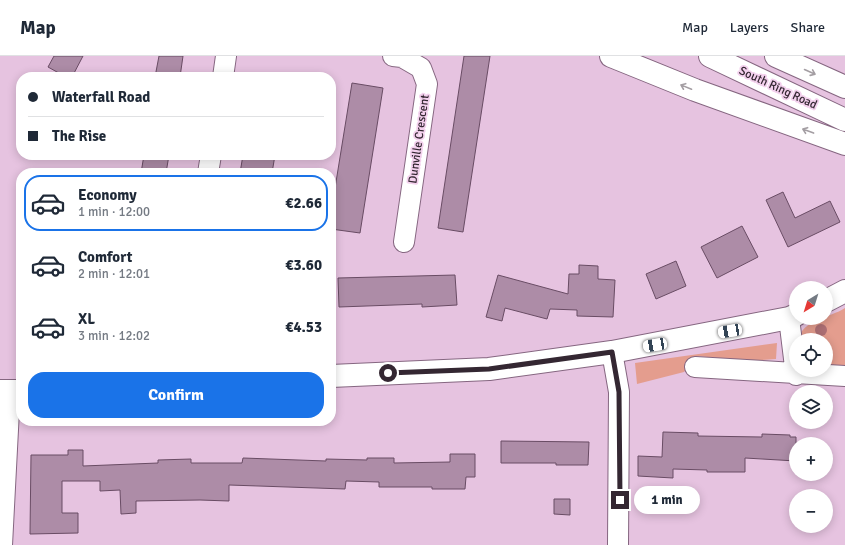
<!DOCTYPE html>
<html lang="en">
<head>
<meta charset="utf-8">
<style>
	body { margin:0; font-family:Signika,sans-serif; background:#f2f2f3; color:#1f2937; height:100vh; display:flex; flex-direction:column; font-size:15px; white-space:nowrap }
	* { box-sizing:border-box; margin:0 }
	p { font-size:13px; color:#747a83 }
	.icon { flex:none; width:22px; height:22px; fill:none; stroke:currentColor; stroke-width:2; stroke-linecap:round; stroke-linejoin:round }
	.map { position:relative; flex:1; overflow:hidden }
	.sheet { position:absolute; left:16px; top:112px; width:320px; height:258px; display:flex; flex-direction:column; background:#fff; border-radius:16px; box-shadow:0 2px 10px #0003 }
	.sheet>* { flex:none }
	.guide { position:absolute; left:16px; top:16px; width:320px; height:88px; border-radius:16px; box-shadow:0 2px 10px #0003; display:grid; align-content:center; height:88px; padding:0 12px; background:#fff }
	.needle { width:26px; rotate:218deg }
	.controls { position:absolute; left:789px; top:225px; display:grid; gap:8px }
	.controls a { display:grid; place-items:center; width:44px; height:44px; border-radius:50%; background:#fff; box-shadow:0 2px 10px #0003; font-size:20px }
	.end { position:absolute; width:18px; height:18px; margin:-9px; border:5px solid #342732; background:#fff; box-shadow:0 0 0 2px #fff }
	.from { border-radius:50% }
	.bubble { position:absolute; height:28px; border-radius:14px; background:#fff; box-shadow:0 2px 10px #0003; font-size:13px; font-weight:800; line-height:28px; text-align:center }
	.car { position:absolute; width:12px; height:24px; margin:-12px -6px; border-radius:5px; box-shadow:0 0 3px 1px #0007; background:linear-gradient(#fff 24%,#345 0 40%,#fff 0 76%,#345 0 86%,#fff 0) }
	.guide b { display:flex; align-items:center; gap:14px; height:38px; font-size:15px }
	.guide b+b { border-top:1px solid #e0e1e3 }
	.guide i { width:10px; height:10px; background:#1f2937 }
	ul { padding:7px 0 0; list-style:none }
	li { display:flex; align-items:center; gap:12px; height:56px; margin:0 8px 6px; padding:0 4px; border:2px solid transparent; border-radius:16px }
	li div { flex:1 }
	li b { display:block; font-size:15px }
	li em { font-style:normal; font-weight:800 }
	li.active { border-color:#1a73e8 }
	li>.icon { width:36px; height:36px; stroke-width:1.5 }
	.cta { display:flex; gap:8px; margin-top:auto; padding:8px 12px }
	.cta a { flex:1; height:46px; border-radius:16px; background:#1a73e8; color:#fff; font-size:16px; font-weight:800; line-height:46px; text-align:center }
	header { display:flex; align-items:center; gap:24px; box-sizing:border-box; height:56px; padding:0 20px; background:#fff; border-bottom:1px solid #e0e1e3 }
	header strong { font-size:19px }
	nav { display:flex; gap:22px; margin-inline-start:auto; font-size:14px }
	.map>svg:first-child { display:block }
</style>
</head>
<body>
<header>
<strong>Map</strong>
<nav><a>Map</a><a>Layers</a><a>Share</a></nav>
</header>
<div class="map">
<svg width="845" height="489" viewBox="0 0 845 489">
	<rect width="100%" height="100%" fill="#e6c3e0"/>
	<!-- green -->
	<path fill="#e49d8e" d="M845 252V311L826 309V284H798C803 263 830 262 845 252Z
		M777 287 776 303 751 305 697 300 684 316 637 328 635 307Z"/>
	<!-- building -->
	<path fill="#ad8ca7" stroke="#694c64" d="M54 0H83L72 21H66L48 11Z
		M159 0H183L180 21H155Z
		M464 0H490L463 176 438 172Z
		M352 27 383 32 360 177 331 173V157Z
		M144 99H169L166 117H141Z
		M243 99H275L272 117H240Z
		M783 136 795 162 830 145 840 166 788 191 766 144Z
		M742 170 758 201 717 222 701 191Z
		M676 205 686 230 656 243 646 218Z
		M579 209 598 210V223L615 224 613 261 577 260V254L550 253 547 263 505 252 502 265 486 261 498 219 568 238 569 218H579Z
		M455 219 457 249 422 251V248L339 251 338 222Z
		M663 376 698 377V380L762 381V378L790 379V381H796V405L745 402V416H707V414L673 413V422L638 420V400L662 401Z
		M501 385 589 386 588 409H556V407H501Z
		M68 394H83V410L158 407V404L191 403V407H242L243 402 326 405V403L367 404V402H394V407L450 406V398H475V421H466L465 433H432V431H379V426L346 425 345 433 229 429V445L200 444 136 445V457L121 458 120 434 100 435V425H62V457H78V477L30 478 31 399H68Z
		M554 443H570V459L554 458Z"/>
	<g fill="none" stroke-linecap="round" stroke-linejoin="round">
		<!-- street casing -->
		<g stroke="#856680" stroke-width="22">
			<path id="street" d="M393 0 402 1 421 12 427 28 404 186
				M223 21 226 0
				M208 117 211 99
				M789 262 796 319
				M612 296 619 336 618 489
				M695 311 845 320
				M2 489 10 335"/>
		</g>
		<!-- secondary casing -->
		<g stroke="#856680" stroke-width="24">
			<path id="secondary" d="M826 245 845 235
				M331 320 489 313 612 296 789 262 796 259
				M0 335H21"/>
		</g>
		<!-- highway casing -->
		<g stroke="#856680" stroke-width="24">
			<path id="highway" d="M611 0 695 34 845 88
				M710 0 845 64
				M776 0 845 31"/>
		</g>
		<!-- street -->
		<use href="#street" stroke="#fff" stroke-width="20"/>
		<!-- secondary -->
		<use href="#secondary" stroke="#fff" stroke-width="22"/>
		<!-- highway -->
		<use href="#highway" stroke="#fff" stroke-width="22"/>
	</g>
	<!-- trees -->
	<circle fill="#ae7075" cx="821" cy="274" r="6"/>
	<!-- one-way arrows -->
	<defs><path id="oneway-shaft" d="M-6 0H5M1.5-3L5.5 0L1.5 3" fill="none" stroke-width="1.6" stroke-linecap="round" stroke-linejoin="round"/></defs>
	<g stroke="#a49ea3">
		<use href="#oneway-shaft" transform="translate(810 16) rotate(24)"/>
		<use href="#oneway-shaft" transform="translate(686 31) rotate(-158)"/>
		<use href="#oneway-shaft" transform="translate(808 75) rotate(-160)"/>
	</g>
	<g fill="none" stroke-linecap="round" stroke-linejoin="round">
		<!-- route -->
		<path stroke="#342732" stroke-width="5" d="M388 317 489 313 612 296 619 336 620 444"/>
	</g>
	<g text-anchor="middle" dominant-baseline="central" stroke-width="3.5" stroke-linejoin="round" paint-order="stroke">
		<!-- street labels -->
		<g font-size="12" fill="#342732" stroke="#f3d0ed">
			<text transform="translate(778 32) rotate(25)">South Ring Road</text>
			<text transform="translate(419 83) rotate(-82)">Dunville Crescent</text>
		</g>
	</g>
</svg>
<div class="controls">
<a><svg class="needle" viewBox="-14 -14 28 28"><path d="M0-13l5 13h-10z" fill="#e53935"/><path d="M0 13l5-13h-10z" fill="#747a83"/></svg></a>
<a><svg class="icon" aria-label="locate" viewBox="0 0 24 24"><circle cx="12" cy="12" r="6"/><path d="M12 2v4M12 18v4M2 12h4M18 12h4"/></svg></a>
<a><svg class="icon" aria-label="layers" viewBox="0 0 24 24"><path d="M12 4l9 5-9 5-9-5zM3 14l9 5 9-5"/></svg></a>
<a>+</a>
<a>−</a>
</div>
<i class="end from" style="left:388px;top:317px"></i>
<i class="end" style="left:620px;top:444px"></i>
<div class="bubble" style="left:634px;top:430px;width:66px">1 min</div>
<i class="car" style="left:730px;top:275px;rotate:260deg"></i>
<i class="car" style="left:655px;top:289px;rotate:260deg"></i>
<div class="guide">
<b><i class="from"></i>Waterfall Road</b>
<b><i></i>The Rise</b>
</div>
<section class="sheet">
<ul>
<li class="active"><svg class="icon" aria-label="car" viewBox="0 0 24 24"><path d="M5 17H2v-5l4-1 3-4h7l3 4 3 1v5h-3M9 17h6M6 11h13"/><circle cx="7" cy="17" r="2"/><circle cx="17" cy="17" r="2"/></svg><div><b>Economy</b><p>1 min · 12:00</p></div><em>€2.66</em></li>
<li><svg class="icon" aria-label="car" viewBox="0 0 24 24"><path d="M5 17H2v-5l4-1 3-4h7l3 4 3 1v5h-3M9 17h6M6 11h13"/><circle cx="7" cy="17" r="2"/><circle cx="17" cy="17" r="2"/></svg><div><b>Comfort</b><p>2 min · 12:01</p></div><em>€3.60</em></li>
<li><svg class="icon" aria-label="car" viewBox="0 0 24 24"><path d="M5 17H2v-5l4-1 3-4h7l3 4 3 1v5h-3M9 17h6M6 11h13"/><circle cx="7" cy="17" r="2"/><circle cx="17" cy="17" r="2"/></svg><div><b>XL</b><p>3 min · 12:02</p></div><em>€4.53</em></li>
</ul>
<div class="cta"><a>Confirm</a></div>
</section>
</div>
</body>
</html>
